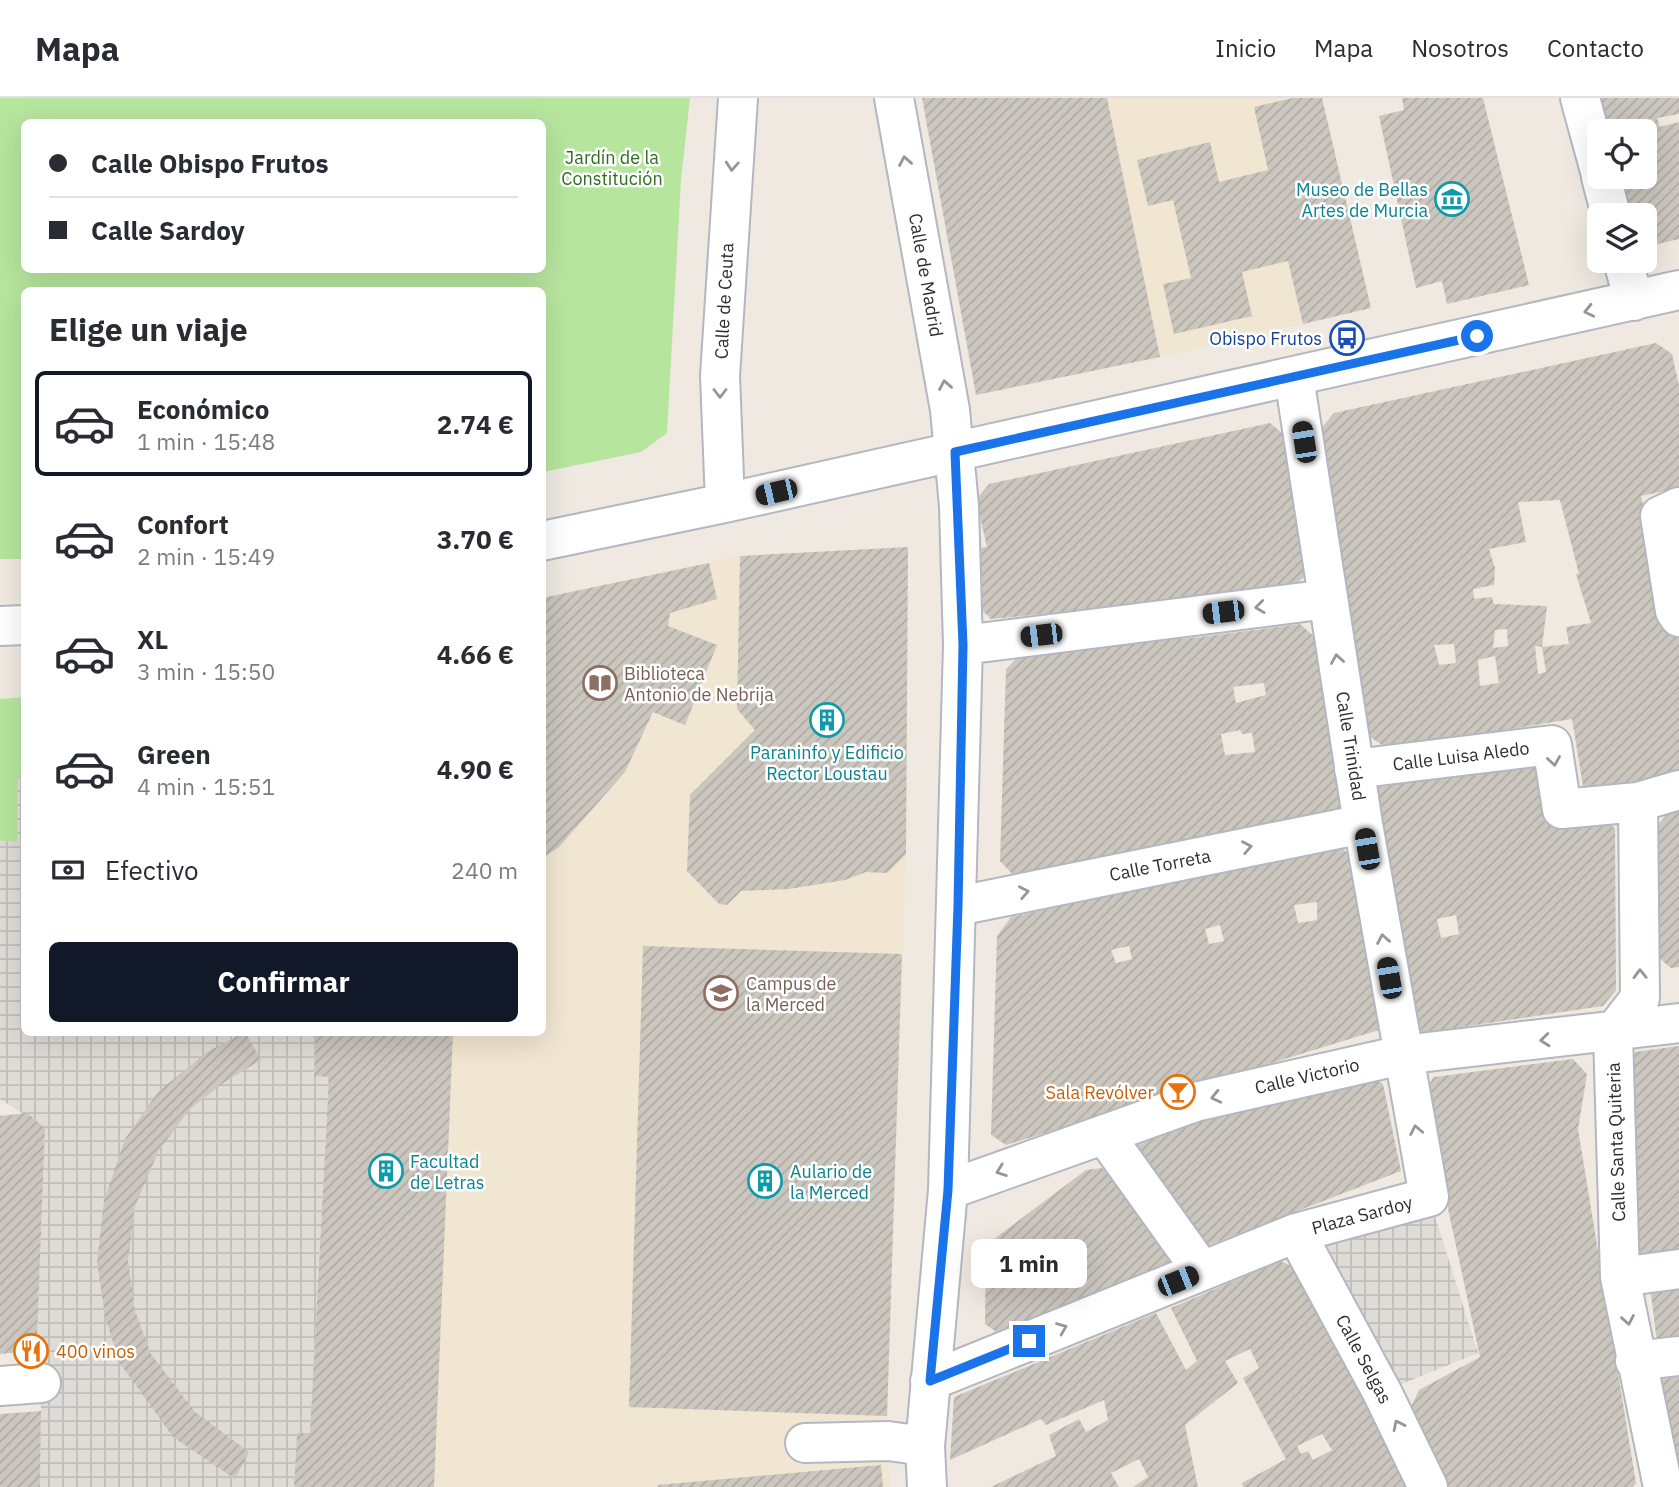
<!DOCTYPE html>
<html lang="es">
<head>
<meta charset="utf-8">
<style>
	body { margin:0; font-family:"IBM Plex Sans",sans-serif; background:#f2f2f3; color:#2b2b33; height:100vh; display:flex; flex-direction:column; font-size:26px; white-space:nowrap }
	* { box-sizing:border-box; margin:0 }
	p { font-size:23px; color:#7c7c81 }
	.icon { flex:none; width:38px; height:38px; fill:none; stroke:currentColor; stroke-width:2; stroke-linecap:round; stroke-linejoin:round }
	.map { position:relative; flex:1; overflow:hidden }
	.details { position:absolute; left:21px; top:189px; width:525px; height:749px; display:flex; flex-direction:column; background:#fff; border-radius:10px; box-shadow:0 7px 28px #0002 }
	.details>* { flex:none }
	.banner { position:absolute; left:21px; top:21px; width:525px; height:154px; border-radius:10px; box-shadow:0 7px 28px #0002; display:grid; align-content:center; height:154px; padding:0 28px; background:#fff }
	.buttons { position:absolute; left:1587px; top:21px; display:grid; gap:14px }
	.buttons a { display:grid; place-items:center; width:70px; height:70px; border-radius:10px; background:#fff; box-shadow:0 7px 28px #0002; font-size:35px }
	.end { position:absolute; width:32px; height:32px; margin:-16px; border:9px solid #1a73e8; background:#fff; box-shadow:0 0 0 4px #fff }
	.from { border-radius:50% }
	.bubble { position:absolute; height:49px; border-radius:10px; background:#fff; box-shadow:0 7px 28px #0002; font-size:23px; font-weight:800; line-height:49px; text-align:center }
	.car { position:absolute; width:21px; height:42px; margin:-21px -10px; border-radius:9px; box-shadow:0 0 5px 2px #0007; background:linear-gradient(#222 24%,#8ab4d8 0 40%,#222 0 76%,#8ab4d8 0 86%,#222 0) }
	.banner b { display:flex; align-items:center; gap:24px; height:66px; font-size:26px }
	.banner b+b { border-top:2px solid #e1e1e2 }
	.banner i { width:18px; height:18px; background:#2b2b33 }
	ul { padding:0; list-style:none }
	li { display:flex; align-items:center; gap:21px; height:105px; margin:0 14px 10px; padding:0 14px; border:4px solid transparent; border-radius:10px }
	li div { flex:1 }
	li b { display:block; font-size:26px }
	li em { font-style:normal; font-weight:800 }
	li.current { border-color:#111827 }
	li>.icon { width:63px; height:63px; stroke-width:1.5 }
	h2 { padding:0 28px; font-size:32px; line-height:84px }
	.pay { display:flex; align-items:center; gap:18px; height:77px; padding:0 28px; font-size:26px }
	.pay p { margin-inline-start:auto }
	.action { display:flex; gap:14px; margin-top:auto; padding:14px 28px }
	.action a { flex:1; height:80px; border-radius:10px; background:#111827; color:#fff; font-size:28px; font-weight:800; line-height:80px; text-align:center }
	header { display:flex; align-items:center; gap:42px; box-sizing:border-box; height:98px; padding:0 35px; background:#fff; border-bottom:2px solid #e1e1e2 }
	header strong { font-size:33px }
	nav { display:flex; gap:38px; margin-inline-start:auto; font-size:24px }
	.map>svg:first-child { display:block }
</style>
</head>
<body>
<header>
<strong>Mapa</strong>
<nav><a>Inicio</a><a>Mapa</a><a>Nosotros</a><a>Contacto</a></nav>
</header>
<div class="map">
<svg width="1679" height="1389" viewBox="0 0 1679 1389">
	<defs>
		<pattern id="plaza-grid" width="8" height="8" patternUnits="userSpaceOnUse" patternTransform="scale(1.75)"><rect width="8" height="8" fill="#dfdcd8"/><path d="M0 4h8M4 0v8" fill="none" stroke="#c0bdba"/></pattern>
		<pattern id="building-hatch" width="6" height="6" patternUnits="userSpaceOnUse" patternTransform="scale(1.75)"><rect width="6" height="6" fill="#cbc7bf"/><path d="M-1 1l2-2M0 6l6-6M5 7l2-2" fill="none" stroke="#afaba4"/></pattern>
	</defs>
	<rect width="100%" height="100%" fill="#efe9e1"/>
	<!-- education -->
	<path fill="#f0e6d1" d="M1107 0H1322L1371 210 1160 259Z
		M908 449 906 756 887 1318 890 1389H294L297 1335 310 1334 329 979 314 978 315 935 542 934 543 500 740 458Z"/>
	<!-- park -->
	<path fill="#b6e59e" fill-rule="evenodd" d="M0 0H690L681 82 667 335 641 354 543 374 542 192H24V461H0ZM24 24H542V172H24Z
		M24 599V678L18 679 17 745 0 743V601Z"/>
	<!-- plaza -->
	<path fill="url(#plaza-grid)" d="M24 678V934L315 935 314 977 329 979 310 1335H297L294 1389H40L41 1285 37 1240 45 1030 0 1001V743L17 744 18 679Z
		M1429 1099 1478 1255 1382 1294 1296 1135Z"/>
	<!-- building -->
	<path fill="url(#building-hatch)" fill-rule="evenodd" d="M922 0H1107L1160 259 976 297Z
		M1293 0H1322L1371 210 1303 226 1288 163 1242 174 1252 218 1174 236 1163 186 1191 180 1173 102 1148 108 1137 62 1210 44 1219 84 1268 72 1254 9Z
		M1402 0H1483L1529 187 1447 206 1442 183 1416 190 1379 18 1404 12Z
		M1596 0H1679V16L1657 20 1660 29 1679 24V141L1645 149V117H1627L1617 79H1645V33H1605Z
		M1656 245 1672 256 1679 288V390L1641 398 1668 515 1679 532V679L1584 694 1572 621 1389 651 1365 636 1320 332 1334 315ZM1560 402 1579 476H1576L1591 525 1566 529 1569 546 1542 549 1547 508 1494 506 1492 499 1474 501 1473 491 1494 487 1495 470 1489 451 1526 444 1518 404ZM1507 531 1508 548 1493 550 1495 532ZM1454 546 1456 565 1439 567 1434 547ZM1535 548 1542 549 1546 574 1538 576ZM1495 558 1499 585 1480 588 1478 562Z
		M1270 325 1287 339 1310 473 1290 492 991 521 977 507V450L987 449 976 402 989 386Z
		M908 449 906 756 887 775 866 774 845 782 789 791 741 793 727 807 719 806 687 773 690 697 755 632 737 611 740 458Z
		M709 465 717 501 670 515 668 528 717 547 685 627 653 614 625 674 559 749 542 761V500Z
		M1300 526 1318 542 1343 715 1014 778 1000 763 1006 571 1022 555 1200 539ZM1264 585 1266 597 1236 605 1233 589ZM1240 632 1242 636 1252 635 1255 654 1225 657 1221 636Z
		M1537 659 1545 724 1597 718 1615 730 1616 892 1603 908 1421 935 1409 926 1373 695 1383 685ZM1456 817 1459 836 1441 840 1437 821Z
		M1679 710V869L1671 870 1659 860 1658 727 1671 711Z
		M1339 748 1355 761 1379 932 1006 1047 991 1037 997 838 1011 819ZM1317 804V822L1298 825 1294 807ZM1220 827 1224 843 1209 846 1205 831ZM1129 848 1132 861 1116 865 1111 852Z
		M643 848 902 856 887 1318 629 1309Z
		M245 934 261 962 223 985 189 1012 159 1052 135 1108 128 1163 135 1213 151 1256 195 1314 249 1354 235 1381 173 1339 119 1264 105 1218 97 1164 104 1103 125 1041 158 994 207 954Z
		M315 934H453L434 1389H294L297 1335H310L329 979 314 978Z
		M1679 948V1161L1641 1166 1624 1040 1635 954Z
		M1573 961 1587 976 1578 1031 1636 1385 1633 1389H1443L1442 1369 1410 1311 1419 1292 1480 1259 1423 995 1434 979Z
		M1366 975 1383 986 1401 1073 1199 1151 1134 1048 1208 1019Z
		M27 1015 45 1030 37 1240 23 1254 0 1256V1018Z
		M1102 1070 1156 1120 1180 1159 1001 1237 985 1226 986 1147 1086 1072Z
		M1280 1163 1299 1171 1408 1389H1243L1242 1385 1286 1361 1243 1280 1259 1270 1250 1251 1225 1263 1238 1285 1185 1327 1198 1389H1133L1148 1379 1139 1361 1111 1375 1119 1389H991L1056 1358 1049 1337 1079 1321 1086 1334 1108 1322 1104 1302 1046 1327 1041 1321 950 1362 954 1299 1156 1215 1186 1272 1197 1263 1171 1210ZM1322 1336 1332 1352 1313 1362 1308 1353 1301 1356 1297 1348Z
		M1679 1180V1253L1657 1244 1651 1197 1663 1182Z
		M1679 1279V1369H1678L1658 1282Z
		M41 1313 40 1389H0V1316Z
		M881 1367 883 1389H658V1387Z"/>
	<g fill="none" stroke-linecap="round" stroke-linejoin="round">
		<!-- minor casing -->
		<g stroke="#b4b7c1" stroke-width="42">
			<path id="minor" d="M894 0 950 312 959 408 963 547 948 1092 925 1348 927 1389
				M1580 0 1600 73
				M1601 79 1611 117
				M1623 163 1634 203
				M725 405 720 278 738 0
				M1679 409 1660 418 1675 513 1679 519
				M542 443 725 405 1679 192
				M0 528 24 527
				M963 547 1328 501
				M1354 671 1552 647 1562 711 1638 704 1679 692
				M1638 704 1640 900 1613 935 1620 1179 1663 1389
				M958 808 1363 726
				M1104 1036 1202 1173
				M948 1092 1195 1004 1402 957 1679 925
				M1296 1135 1382 1294 1428 1389
				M1620 1179 1679 1171
				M1635 1263 1679 1258
				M930 1283 1296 1135 1429 1099 1363 726 1294 279
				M0 1288 41 1285
				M805 1345 888 1343 925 1348"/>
		</g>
		<!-- minor -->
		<use href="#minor" stroke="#fff" stroke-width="38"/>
	</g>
	<!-- one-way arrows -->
	<defs><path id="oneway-chevron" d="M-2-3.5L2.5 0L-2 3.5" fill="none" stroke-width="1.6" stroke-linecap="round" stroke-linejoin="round" transform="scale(1.75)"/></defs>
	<g stroke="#969696">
		<use href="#oneway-chevron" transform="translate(905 63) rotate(-100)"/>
		<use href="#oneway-chevron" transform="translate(732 68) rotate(94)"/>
		<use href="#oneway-chevron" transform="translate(1589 213) rotate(167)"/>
		<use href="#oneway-chevron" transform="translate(945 287) rotate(-100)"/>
		<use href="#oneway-chevron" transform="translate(720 295) rotate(90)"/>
		<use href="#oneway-chevron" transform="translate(1260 509) rotate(173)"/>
		<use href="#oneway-chevron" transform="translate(1337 561) rotate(-99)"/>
		<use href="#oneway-chevron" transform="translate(1554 663) rotate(81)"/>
		<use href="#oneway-chevron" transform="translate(1247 749) rotate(-11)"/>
		<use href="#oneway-chevron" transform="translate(1024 794) rotate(-11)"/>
		<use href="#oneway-chevron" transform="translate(1383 841) rotate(-100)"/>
		<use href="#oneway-chevron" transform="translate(1640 876) rotate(-91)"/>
		<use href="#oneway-chevron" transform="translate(1545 942) rotate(174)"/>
		<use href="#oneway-chevron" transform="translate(1216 999) rotate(167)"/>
		<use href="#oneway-chevron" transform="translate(1416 1032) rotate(-101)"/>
		<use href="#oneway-chevron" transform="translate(1001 1073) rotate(160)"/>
		<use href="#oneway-chevron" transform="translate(1628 1222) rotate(80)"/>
		<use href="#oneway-chevron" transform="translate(1062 1230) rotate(-22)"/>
		<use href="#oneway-chevron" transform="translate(1398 1327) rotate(-116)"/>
	</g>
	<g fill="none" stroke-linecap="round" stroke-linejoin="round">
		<!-- route -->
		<path stroke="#1a73e8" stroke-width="9" d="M1029 1243 930 1283 948 1092 958 808 963 547 955 354 1477 238"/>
	</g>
	<!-- icons -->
	<defs>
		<g id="museum-ring" transform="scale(1.75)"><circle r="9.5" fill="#fff" stroke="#0f9aa8" stroke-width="1.5"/><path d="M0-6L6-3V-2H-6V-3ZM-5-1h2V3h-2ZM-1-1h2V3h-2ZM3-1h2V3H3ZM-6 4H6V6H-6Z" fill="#0f9aa8"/></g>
		<g id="bus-ring" transform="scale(1.75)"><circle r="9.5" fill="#fff" stroke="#1a4fb4" stroke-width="1.5"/><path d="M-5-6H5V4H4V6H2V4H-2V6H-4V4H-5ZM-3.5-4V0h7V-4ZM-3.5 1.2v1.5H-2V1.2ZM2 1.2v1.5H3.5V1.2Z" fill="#1a4fb4"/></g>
		<g id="library-ring" transform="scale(1.75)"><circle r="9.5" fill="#fff" stroke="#8d6e63" stroke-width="1.5"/><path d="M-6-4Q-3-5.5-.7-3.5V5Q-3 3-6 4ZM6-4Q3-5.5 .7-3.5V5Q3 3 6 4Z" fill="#8d6e63"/></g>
		<g id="building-ring" transform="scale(1.75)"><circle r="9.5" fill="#fff" stroke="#0f9aa8" stroke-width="1.5"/><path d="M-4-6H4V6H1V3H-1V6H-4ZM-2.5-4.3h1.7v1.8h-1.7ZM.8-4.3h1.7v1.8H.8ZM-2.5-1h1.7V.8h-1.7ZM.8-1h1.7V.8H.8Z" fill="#0f9aa8"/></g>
		<g id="university-ring" transform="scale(1.75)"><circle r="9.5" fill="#fff" stroke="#8d6e63" stroke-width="1.5"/><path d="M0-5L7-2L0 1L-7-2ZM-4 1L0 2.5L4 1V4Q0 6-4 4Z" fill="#8d6e63"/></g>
		<g id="bar-ring" transform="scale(1.75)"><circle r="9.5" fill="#fff" stroke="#e8710a" stroke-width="1.5"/><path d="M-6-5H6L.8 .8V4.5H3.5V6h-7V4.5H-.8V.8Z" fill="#e8710a"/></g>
		<g id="restaurant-ring" transform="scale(1.75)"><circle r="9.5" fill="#fff" stroke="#e8710a" stroke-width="1.5"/><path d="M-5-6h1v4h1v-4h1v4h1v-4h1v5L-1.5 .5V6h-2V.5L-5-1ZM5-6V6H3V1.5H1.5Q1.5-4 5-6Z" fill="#e8710a"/></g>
	</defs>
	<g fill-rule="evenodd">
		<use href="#museum-ring" x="1452" y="101"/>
		<use href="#bus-ring" x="1347" y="240"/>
		<use href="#library-ring" x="600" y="585"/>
		<use href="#building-ring" x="827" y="622"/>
		<use href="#university-ring" x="721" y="895"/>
		<use href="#bar-ring" x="1178" y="994"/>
		<use href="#building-ring" x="386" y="1073"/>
		<use href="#building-ring" x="765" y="1083"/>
		<use href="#restaurant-ring" x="31" y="1253"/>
	</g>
	<g text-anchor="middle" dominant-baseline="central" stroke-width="5" stroke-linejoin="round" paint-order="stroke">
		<!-- park labels -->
		<g font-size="18" fill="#2c6e1b" stroke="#fff">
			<text x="612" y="59">Jardín de la<tspan x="612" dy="21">Constitución</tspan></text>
		</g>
		<!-- culture labels -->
		<g font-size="18" fill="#0d838f" stroke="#fff" text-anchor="start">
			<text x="1428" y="91" text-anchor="end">Museo de Bellas<tspan x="1428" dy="21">Artes de Murcia</tspan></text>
			<text x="827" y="654" text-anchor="middle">Paraninfo y Edificio<tspan x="827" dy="21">Rector Loustau</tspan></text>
			<text x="410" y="1063">Facultad<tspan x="410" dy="21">de Letras</tspan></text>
			<text x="790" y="1073">Aulario de<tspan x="790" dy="21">la Merced</tspan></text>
		</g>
		<!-- street labels -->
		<g font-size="18" fill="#2e2e2e" stroke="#fff">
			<text transform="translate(926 177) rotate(80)">Calle de Madrid</text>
			<text transform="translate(724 203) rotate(-87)">Calle de Ceuta</text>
			<text transform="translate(1351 648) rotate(81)">Calle Trinidad</text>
			<text transform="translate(1461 658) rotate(-7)">Calle Luisa Aledo</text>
			<text transform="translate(1160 767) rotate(-11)">Calle Torreta</text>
			<text transform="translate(1307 978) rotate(-13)">Calle Victorio</text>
			<text transform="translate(1616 1044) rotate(-92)">Calle Santa Quiteria</text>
			<text transform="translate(1362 1117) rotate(-15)">Plaza Sardoy</text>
			<text transform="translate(1364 1261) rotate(62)">Calle Selgas</text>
		</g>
		<!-- transit labels -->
		<g font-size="18" fill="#164399" stroke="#fff" text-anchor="end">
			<text x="1322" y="240">Obispo Frutos</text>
		</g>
		<!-- education labels -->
		<g font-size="18" fill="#785e54" stroke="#fff" text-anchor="start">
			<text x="624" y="575">Biblioteca<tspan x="624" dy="21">Antonio de Nebrija</tspan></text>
			<text x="746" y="885">Campus de<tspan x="746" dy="21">la Merced</tspan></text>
		</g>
		<!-- food labels -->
		<g font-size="18" fill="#c56008" stroke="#fff" text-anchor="end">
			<text x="1154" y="994">Sala Revólver</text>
			<text x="56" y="1253" text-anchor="start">400 vinos</text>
		</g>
	</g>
</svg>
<div class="buttons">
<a><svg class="icon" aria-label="locate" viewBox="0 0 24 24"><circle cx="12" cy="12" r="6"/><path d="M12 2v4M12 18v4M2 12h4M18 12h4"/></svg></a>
<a><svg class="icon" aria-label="layers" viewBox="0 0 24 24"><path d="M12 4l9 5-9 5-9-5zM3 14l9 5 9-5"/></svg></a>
</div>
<i class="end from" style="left:1477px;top:238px"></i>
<i class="end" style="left:1029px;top:1243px"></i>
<div class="bubble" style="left:971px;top:1141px;width:116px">1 min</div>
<i class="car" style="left:1304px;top:344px;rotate:351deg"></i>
<i class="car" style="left:776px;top:394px;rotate:257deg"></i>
<i class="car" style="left:1223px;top:514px;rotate:263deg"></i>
<i class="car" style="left:1041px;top:537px;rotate:263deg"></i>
<i class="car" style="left:1367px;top:751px;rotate:350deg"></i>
<i class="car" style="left:1389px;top:880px;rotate:350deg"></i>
<i class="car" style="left:1178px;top:1183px;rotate:68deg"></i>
<div class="banner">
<b><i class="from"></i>Calle Obispo Frutos</b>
<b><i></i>Calle Sardoy</b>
</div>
<section class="details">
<h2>Elige un viaje</h2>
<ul>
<li class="current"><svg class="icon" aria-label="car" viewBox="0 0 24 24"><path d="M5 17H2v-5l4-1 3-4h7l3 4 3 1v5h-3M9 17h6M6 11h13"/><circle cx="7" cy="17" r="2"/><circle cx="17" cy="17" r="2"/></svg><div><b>Económico</b><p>1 min · 15:48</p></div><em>2.74 €</em></li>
<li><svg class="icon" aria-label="car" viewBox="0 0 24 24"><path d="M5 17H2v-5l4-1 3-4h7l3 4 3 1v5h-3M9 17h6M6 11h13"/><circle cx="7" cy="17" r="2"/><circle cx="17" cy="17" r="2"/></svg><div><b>Confort</b><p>2 min · 15:49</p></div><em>3.70 €</em></li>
<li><svg class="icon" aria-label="car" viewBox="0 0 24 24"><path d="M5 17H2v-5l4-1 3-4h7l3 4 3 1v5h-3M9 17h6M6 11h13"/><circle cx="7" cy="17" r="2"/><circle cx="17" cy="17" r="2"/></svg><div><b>XL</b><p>3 min · 15:50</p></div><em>4.66 €</em></li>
<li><svg class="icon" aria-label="car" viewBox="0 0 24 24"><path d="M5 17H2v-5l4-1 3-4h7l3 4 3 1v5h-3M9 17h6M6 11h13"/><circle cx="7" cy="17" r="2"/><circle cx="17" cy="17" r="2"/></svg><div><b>Green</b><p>4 min · 15:51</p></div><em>4.90 €</em></li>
</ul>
<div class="pay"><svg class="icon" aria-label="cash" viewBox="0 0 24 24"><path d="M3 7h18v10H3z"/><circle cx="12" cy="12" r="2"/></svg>Efectivo<p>240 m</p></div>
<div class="action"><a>Confirmar</a></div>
</section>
</div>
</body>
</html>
